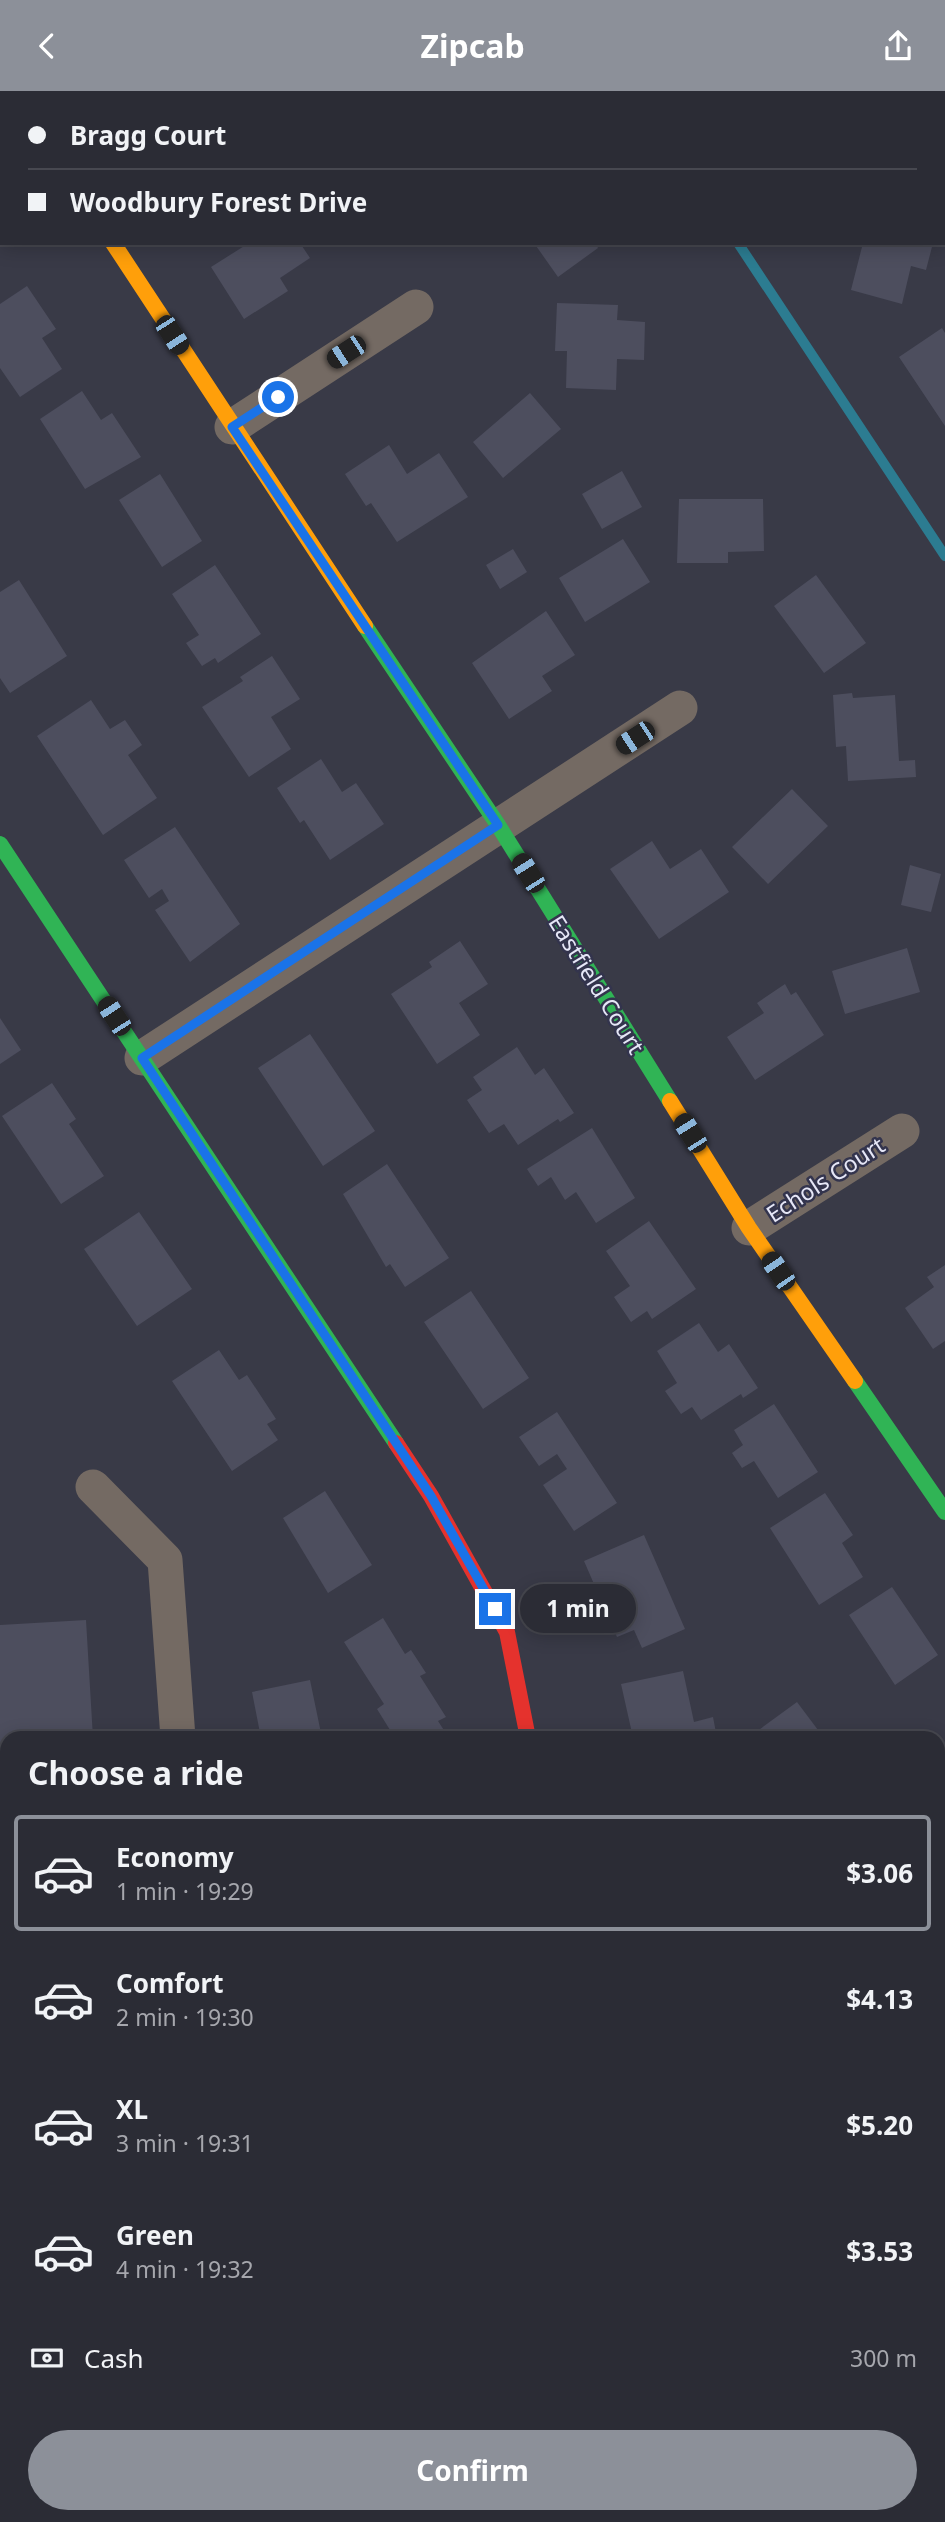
<!DOCTYPE html>
<html lang="en">
<head>
<meta charset="utf-8">
<style>
	body { margin:0; font-family:"Noto Sans",sans-serif; background:#33343d; color:#f1f3f6; height:100vh; display:flex; flex-direction:column; font-size:26px; white-space:nowrap }
	* { box-sizing:border-box; margin:0 }
	p { font-size:23px; color:#a6a7ad }
	.icon { flex:none; width:38px; height:38px; fill:none; stroke:currentColor; stroke-width:2; stroke-linecap:round; stroke-linejoin:round }
	.map { position:relative; flex:1; overflow:hidden }
	.sheet { position:absolute; left:0px; top:1640px; width:945px; height:793px; display:flex; flex-direction:column; background:#2b2c35; border-radius:21px 21px 0 0; box-shadow:0 4px 18px #0003,0 0 0 2px #474850 }
	.sheet>* { flex:none }
	.banner { position:absolute; left:0px; top:0px; width:945px; height:154px; box-shadow:0 4px 18px #0003,0 0 0 2px #474850; display:grid; align-content:center; height:154px; padding:0 28px; background:#2b2c35 }
	.end { position:absolute; width:32px; height:32px; margin:-16px; border:9px solid #1a73e8; background:#fff; box-shadow:0 0 0 4px #fff }
	.from { border-radius:50% }
	.bubble { position:absolute; height:49px; border-radius:24px; background:#2b2c35; box-shadow:0 4px 18px #0003,0 0 0 2px #474850; font-size:23px; font-weight:700; line-height:49px; text-align:center }
	.car { position:absolute; width:21px; height:42px; margin:-21px -10px; border-radius:9px; box-shadow:0 0 5px 2px #0007; background:linear-gradient(#222 24%,#8ab4d8 0 40%,#222 0 76%,#8ab4d8 0 86%,#222 0) }
	.banner b { display:flex; align-items:center; gap:24px; height:66px; font-size:26px }
	.banner b+b { border-top:2px solid #474850 }
	.banner i { width:18px; height:18px; background:#f1f3f6 }
	ul { padding:0; list-style:none }
	li { display:flex; align-items:center; gap:21px; height:116px; margin:0 14px 10px; padding:0 14px; border:4px solid transparent; border-radius:7px }
	li div { flex:1 }
	li b { display:block; font-size:26px }
	li em { font-style:normal; font-weight:700 }
	li.selected { border-color:#8c9099 }
	li>.icon { width:63px; height:63px; stroke-width:1.5 }
	h2 { padding:0 28px; font-size:32px; line-height:84px }
	.pay { display:flex; align-items:center; gap:18px; height:77px; padding:0 28px; font-size:26px }
	.pay p { margin-inline-start:auto }
	.primary-button { display:flex; gap:14px; margin-top:auto; padding:14px 28px }
	.primary-button a { flex:1; height:80px; border-radius:42px; background:#8c9099; color:#fff; font-size:28px; font-weight:700; line-height:80px; text-align:center }
	header { display:flex; justify-content:space-between; align-items:center; height:91px; padding:0 28px; background:#8c9099; color:#fff; font-size:32px; font-weight:700 }
	.map>svg:first-child { display:block }
</style>
</head>
<body>
<header><svg class="icon" aria-label="back" viewBox="0 0 24 24"><path d="M15 5l-7 7 7 7"/></svg>Zipcab<svg class="icon" aria-label="share" viewBox="0 0 24 24"><path d="M12 15V3M7 8l5-5 5 5M5 13v7h14v-7"/></svg></header>
<div class="map">
<svg width="945" height="2431" viewBox="0 0 945 2431">
	<rect width="100%" height="100%" fill="#393a47"/>
	<g fill="none" stroke-linecap="round" stroke-linejoin="round">
		<!-- stream -->
		<path stroke="#2c7c91" stroke-width="10" d="M637 0 638 2
			M738 152 945 465"/>
	</g>
	<!-- building -->
	<path fill="#4d4e5e" d="M249 152H300L310 167 280 187 288 200 244 228 211 176Z
		M534 152H595L598 157 558 186Z
		M863 152H933L926 179 911 175 902 213 851 199Z
		M27 195 56 238 42 247 62 278 20 306 0 277V213Z
		M557 212 618 214 617 229 645 231 644 269 617 268 616 299 566 297 567 260H555Z
		M942 237 945 242V335L899 266Z
		M82 300 101 329 112 322 141 366 85 398 40 328Z
		M530 302 561 338 503 387 473 351Z
		M389 354 407 383 439 362 468 406 397 451 371 412 366 415 345 383Z
		M622 380 642 416 602 438 582 403Z
		M160 383 202 450 162 476 119 409Z
		M679 408H763L764 460 728 461V472H677Z
		M623 448 650 491 585 531 559 487Z
		M513 458 527 481 500 498 486 474Z
		M215 474 261 543 218 572 215 567 202 575 186 552 199 544 172 503Z
		M816 484 866 552 824 582 774 515Z
		M19 489 67 565 10 602 0 587V501Z
		M546 520 575 564 542 585 552 600 509 628 472 572Z
		M272 565 300 608 271 626 291 658 249 686 202 616 243 590 240 586Z
		M852 602 853 607 895 604 899 670 915 669 916 686 848 690 846 655 836 656 833 604Z
		M91 609 110 638 125 629 142 654 128 664 157 707 103 744 37 645Z
		M321 668 342 701 356 692 384 733 330 769 304 729 300 732 277 697Z
		M792 698 828 735 768 793 732 756Z
		M175 736 240 833 190 871 155 819 169 810 162 798 149 807 124 769Z
		M652 750 670 778 701 758 729 801 659 848 610 778Z
		M910 774 941 783 931 821 901 814Z
		M460 850 488 893 459 912 480 944 437 973 391 903 432 876 429 871Z
		M907 857 920 901 845 923 832 880Z
		M785 893 791 904 796 901 824 944 755 989 727 946 764 922 757 912Z
		M0 927 21 959 0 973Z
		M310 943 375 1040 323 1075 258 977Z
		M517 956 535 984 544 977 574 1022 560 1031 558 1028 518 1054 504 1033 489 1042 467 1009 482 999 473 986Z
		M52 992 76 1028 69 1033 104 1085 61 1113 2 1025Z
		M592 1037 635 1107 596 1132 576 1101 565 1109 551 1086 538 1095 527 1078Z
		M387 1073 449 1167 405 1196 390 1173 386 1176 343 1103Z
		M139 1121 192 1198 137 1235 84 1158Z
		M649 1130 696 1198 652 1228 647 1220 631 1231 614 1206 630 1195 606 1160Z
		M945 1174V1250L933 1258 905 1217 934 1196 927 1186Z
		M471 1200 529 1287 483 1318 424 1231Z
		M699 1232 718 1261 729 1253 758 1297 743 1307 741 1303 701 1329 692 1316 681 1323 665 1300 677 1292 657 1260Z
		M219 1259 239 1289 247 1284 276 1328 267 1333 278 1349 232 1380 172 1290Z
		M774 1313 818 1381 778 1407 754 1370 742 1377 732 1362 743 1354 734 1339Z
		M557 1321 617 1412 574 1440 543 1394 567 1378 557 1363 539 1375 519 1346Z
		M325 1400 372 1474 328 1502 283 1427Z
		M825 1402 853 1444 842 1452 863 1486 819 1514 770 1437Z
		M644 1444 685 1538 642 1557 634 1539 617 1546 584 1470Z
		M892 1496 938 1564 895 1594 849 1524Z
		M383 1527 405 1563 411 1559 426 1582 420 1585 446 1626 438 1630 449 1647H395L377 1618 384 1613 344 1551Z
		M86 1529 93 1647H7V1659H0V1534Z
		M683 1580 694 1631 713 1626 717 1647H648L646 1638 632 1642 621 1593Z
		M310 1589 322 1647H261L252 1601Z
		M797 1611 824 1647H760L756 1641Z
		M938 1951 945 1959V2040L938 2046Z
		M0 2096 7 2106V2138L0 2142Z
		M0 2185 7 2187V2256L0 2254Z"/>
	<g fill="none" stroke-linecap="round" stroke-linejoin="round">
		<!-- street -->
		<path stroke="#746a63" stroke-width="35" d="M17 2V0
			M232 336 416 216
			M142 967 680 617
			M749 1137 902 1040
			M93 1396 165 1469 178 1647
			M938 2163 945 2157
			M938 2279 945 2288
			M457 2426 461 2431
			M608 2431 615 2426"/>
		<!-- fast -->
		<path stroke="#30b455" stroke-width="16" d="M365 535 498 734 670 1010
			M0 753 396 1352
			M855 1290 945 1421"/>
		<!-- slow -->
		<path stroke="#ff9f0a" stroke-width="16" d="M113 152 365 535
			M670 1010 749 1137 855 1290"/>
		<!-- jam -->
		<path stroke="#e5322d" stroke-width="16" d="M396 1352 431 1405 507 1541 528 1647"/>
	</g>
	<g fill="none" stroke-linecap="round" stroke-linejoin="round">
		<!-- route -->
		<path stroke="#1a73e8" stroke-width="9" d="M278 306 232 336 498 734 142 967 431 1405 495 1518"/>
	</g>
	<g text-anchor="middle" dominant-baseline="central" stroke-width="5" stroke-linejoin="round" paint-order="stroke">
		<!-- street labels -->
		<g font-size="23" fill="#e6e7f7" stroke="#33344d">
			<text transform="translate(597 893) rotate(58)">Eastfield Court</text>
			<text transform="translate(825 1088) rotate(-33)">Echols Court</text>
		</g>
	</g>
</svg>
<i class="end from" style="left:278px;top:306px"></i>
<i class="end" style="left:495px;top:1518px"></i>
<div class="bubble" style="left:520px;top:1493px;width:116px">1 min</div>
<i class="car" style="left:172px;top:244px;rotate:147deg"></i>
<i class="car" style="left:346px;top:261px;rotate:237deg"></i>
<i class="car" style="left:635px;top:647px;rotate:237deg"></i>
<i class="car" style="left:528px;top:782px;rotate:328deg"></i>
<i class="car" style="left:114px;top:925px;rotate:327deg"></i>
<i class="car" style="left:690px;top:1042px;rotate:328deg"></i>
<i class="car" style="left:778px;top:1180px;rotate:326deg"></i>
<div class="banner">
<b><i class="from"></i>Bragg Court</b>
<b><i></i>Woodbury Forest Drive</b>
</div>
<section class="sheet">
<h2>Choose a ride</h2>
<ul>
<li class="selected"><svg class="icon" aria-label="car" viewBox="0 0 24 24"><path d="M5 17H2v-5l4-1 3-4h7l3 4 3 1v5h-3M9 17h6M6 11h13"/><circle cx="7" cy="17" r="2"/><circle cx="17" cy="17" r="2"/></svg><div><b>Economy</b><p>1 min · 19:29</p></div><em>$3.06</em></li>
<li><svg class="icon" aria-label="car" viewBox="0 0 24 24"><path d="M5 17H2v-5l4-1 3-4h7l3 4 3 1v5h-3M9 17h6M6 11h13"/><circle cx="7" cy="17" r="2"/><circle cx="17" cy="17" r="2"/></svg><div><b>Comfort</b><p>2 min · 19:30</p></div><em>$4.13</em></li>
<li><svg class="icon" aria-label="car" viewBox="0 0 24 24"><path d="M5 17H2v-5l4-1 3-4h7l3 4 3 1v5h-3M9 17h6M6 11h13"/><circle cx="7" cy="17" r="2"/><circle cx="17" cy="17" r="2"/></svg><div><b>XL</b><p>3 min · 19:31</p></div><em>$5.20</em></li>
<li><svg class="icon" aria-label="car" viewBox="0 0 24 24"><path d="M5 17H2v-5l4-1 3-4h7l3 4 3 1v5h-3M9 17h6M6 11h13"/><circle cx="7" cy="17" r="2"/><circle cx="17" cy="17" r="2"/></svg><div><b>Green</b><p>4 min · 19:32</p></div><em>$3.53</em></li>
</ul>
<div class="pay"><svg class="icon" aria-label="cash" viewBox="0 0 24 24"><path d="M3 7h18v10H3z"/><circle cx="12" cy="12" r="2"/></svg>Cash<p>300 m</p></div>
<div class="primary-button"><a>Confirm</a></div>
</section>
</div>
</body>
</html>
